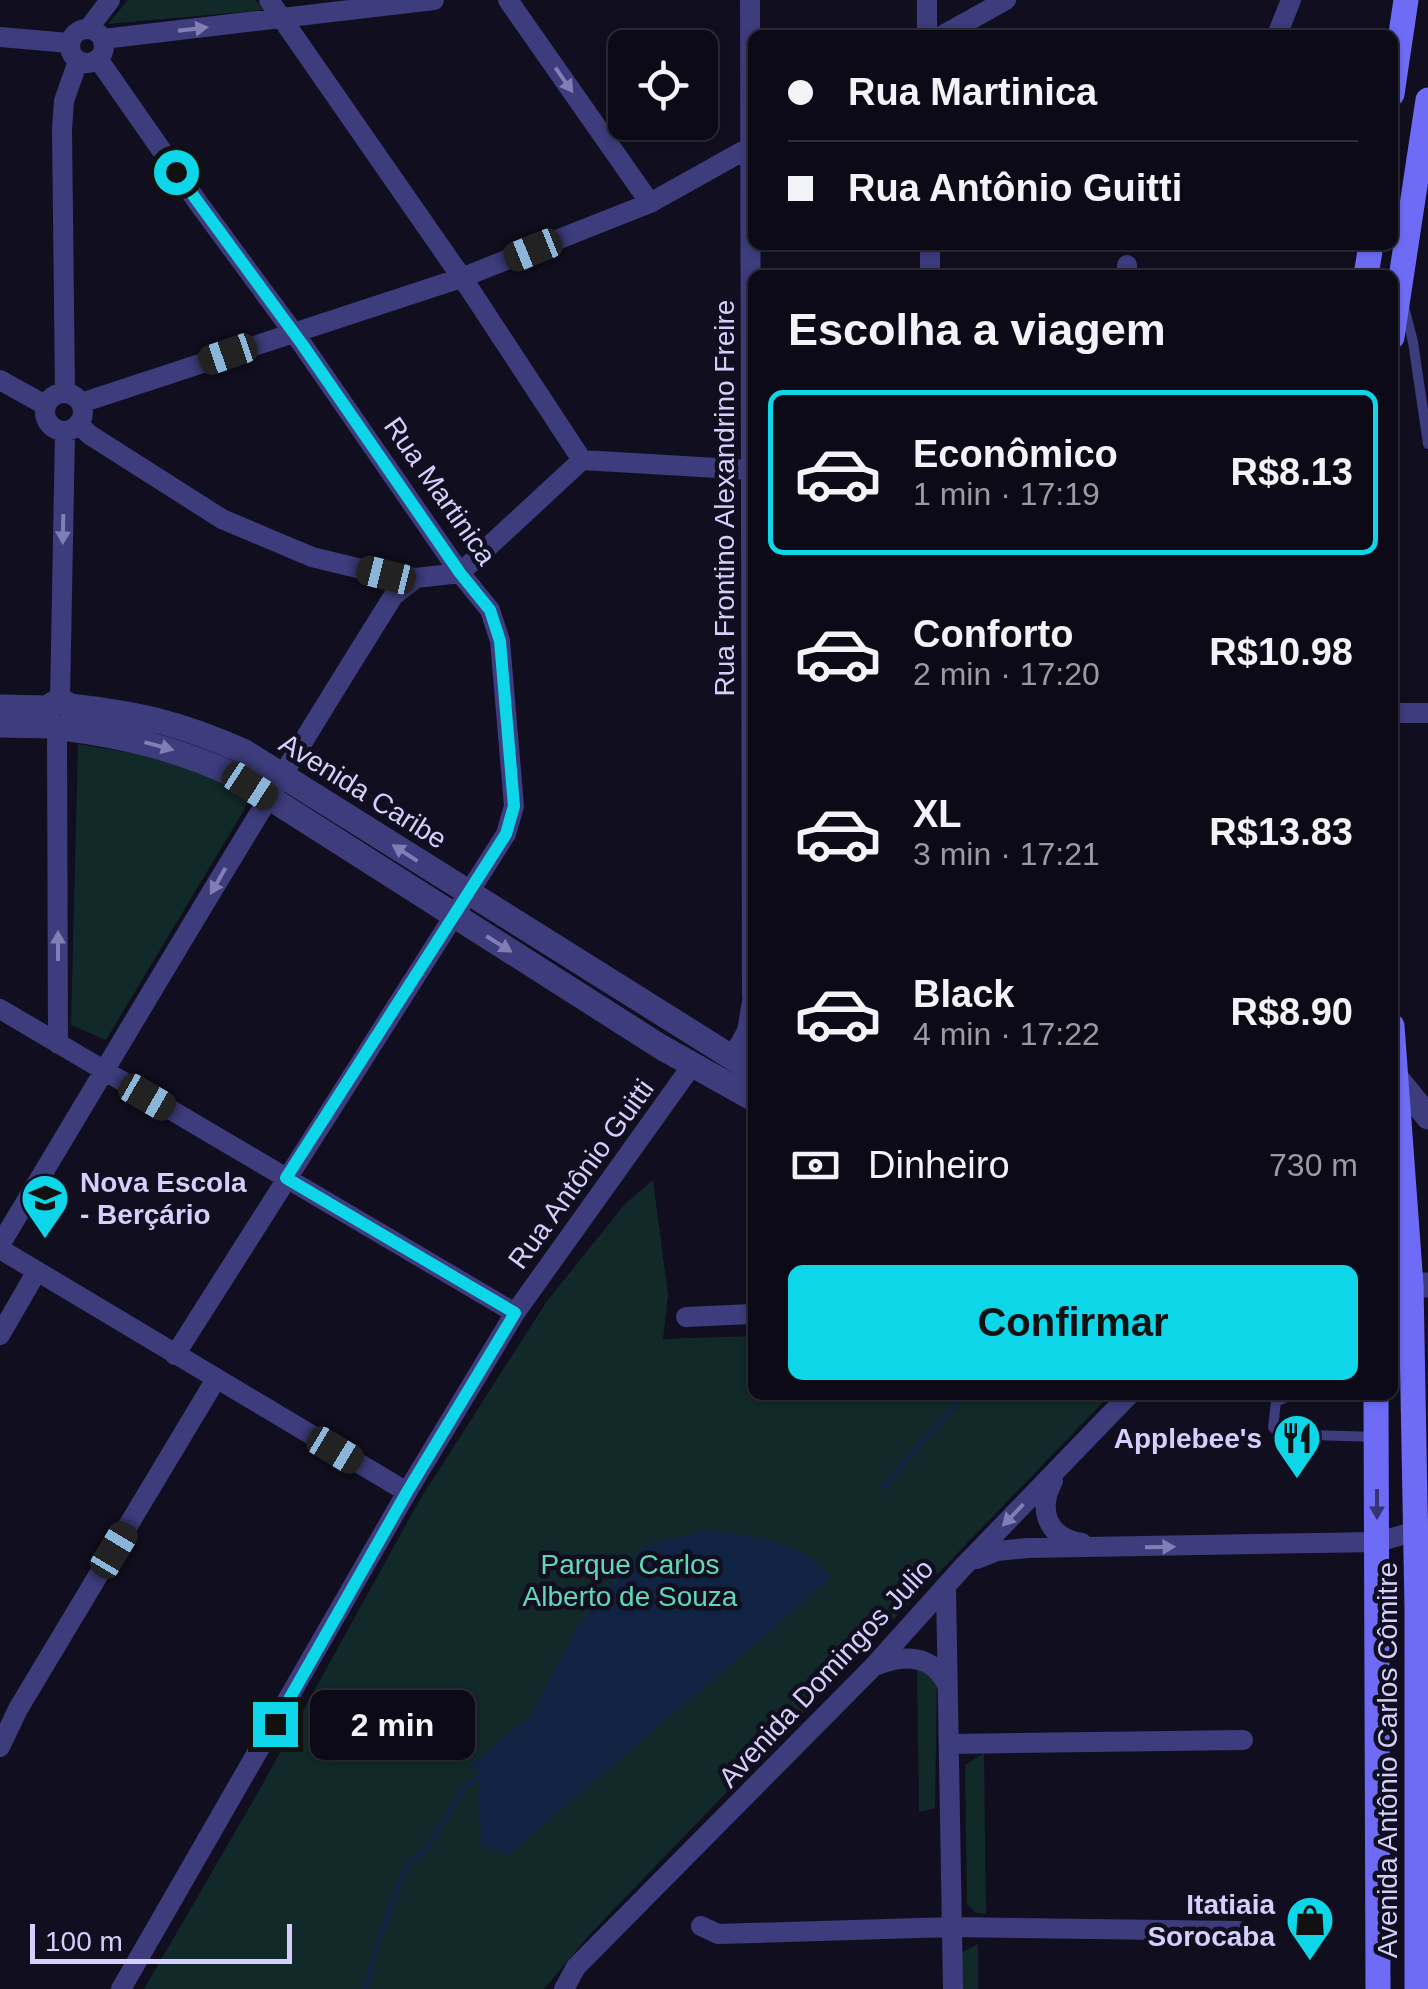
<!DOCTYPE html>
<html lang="pt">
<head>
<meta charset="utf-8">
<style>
	body { margin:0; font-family:Arial,sans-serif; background:#161320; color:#f1f3f6; height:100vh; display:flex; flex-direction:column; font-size:38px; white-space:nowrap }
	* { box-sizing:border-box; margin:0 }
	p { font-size:32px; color:#9a9aa1 }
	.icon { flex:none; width:55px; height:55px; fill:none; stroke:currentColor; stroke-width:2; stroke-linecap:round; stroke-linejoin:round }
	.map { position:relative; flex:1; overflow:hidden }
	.panel { position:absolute; left:748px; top:270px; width:650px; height:1130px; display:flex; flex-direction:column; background:#0d0a17; border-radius:15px; box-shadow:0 2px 8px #0004,0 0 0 2px #2d2b36 }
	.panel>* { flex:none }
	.top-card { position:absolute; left:748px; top:30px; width:650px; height:220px; border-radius:15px; box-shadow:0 2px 8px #0004,0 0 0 2px #2d2b36; display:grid; align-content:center; height:220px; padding:0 40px; background:#0d0a17 }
	.buttons { position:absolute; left:608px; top:30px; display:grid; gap:20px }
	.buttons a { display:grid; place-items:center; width:110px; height:110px; border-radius:15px; background:#0d0a17; box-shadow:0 2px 8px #0004,0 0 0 2px #2d2b36; font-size:50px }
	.scale { position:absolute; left:30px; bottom:25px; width:262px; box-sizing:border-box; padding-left:10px; border:5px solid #d4cffc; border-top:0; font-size:28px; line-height:35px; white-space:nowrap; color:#d4cffc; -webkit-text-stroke:8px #110e1f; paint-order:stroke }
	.end { position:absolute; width:45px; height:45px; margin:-22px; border:12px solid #0ed6e9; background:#111; box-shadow:0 0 0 5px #111 }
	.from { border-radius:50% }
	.bubble { position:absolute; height:70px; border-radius:15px; background:#0d0a17; box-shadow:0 2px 8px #0004,0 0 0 2px #2d2b36; font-size:32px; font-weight:700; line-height:70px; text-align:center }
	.car { position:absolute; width:30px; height:60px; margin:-30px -15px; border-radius:12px; box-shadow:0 0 8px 2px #0007; background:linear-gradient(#222 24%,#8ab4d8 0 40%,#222 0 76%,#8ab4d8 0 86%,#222 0) }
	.top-card b { display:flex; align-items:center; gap:35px; height:95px; font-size:38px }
	.top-card b+b { border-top:2px solid #2d2b36 }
	.top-card i { width:25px; height:25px; background:#f1f3f6 }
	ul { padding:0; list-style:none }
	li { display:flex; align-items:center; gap:30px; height:165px; margin:0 20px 15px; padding:0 20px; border:5px solid transparent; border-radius:15px }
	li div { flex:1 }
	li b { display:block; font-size:38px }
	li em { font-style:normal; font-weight:700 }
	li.active { border-color:#0ed6e9 }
	li>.icon { width:90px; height:90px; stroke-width:1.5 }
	h2 { padding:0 40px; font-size:45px; line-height:120px }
	.pay { display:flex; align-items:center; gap:25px; height:110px; padding:0 40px; font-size:38px }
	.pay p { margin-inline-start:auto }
	.primary-button { display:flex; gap:20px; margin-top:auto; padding:20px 40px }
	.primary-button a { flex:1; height:115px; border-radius:15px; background:#0ed6e9; color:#111; font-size:40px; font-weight:700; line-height:115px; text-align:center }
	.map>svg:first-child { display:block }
</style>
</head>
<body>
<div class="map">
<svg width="1428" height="1989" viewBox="0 0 1428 1989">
	<rect width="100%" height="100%" fill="#110e1f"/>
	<!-- green -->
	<path fill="#112928" d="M128 0H256L263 10 108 24Z
		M78 744 154 757 205 773 250 800 106 1040 71 1025Z
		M653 1180 668 1295 663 1339 752 1336V1395H1110L592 1932 544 1989H144L256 1796 419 1501 547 1301 625 1204Z
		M917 1665 937 1680 935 1808 919 1812Z
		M984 1753 986 1914 976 1913 967 1904 965 1765Z
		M978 1944V1989H959L958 1955Z"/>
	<!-- water -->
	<path fill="#102342" d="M705 1530C754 1538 797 1537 831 1577 727 1672 616 1759 511 1854L482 1847 478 1805 480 1771 468 1767 530 1716 578 1626 643 1546Z"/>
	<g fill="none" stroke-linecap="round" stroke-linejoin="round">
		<!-- stream -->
		<path stroke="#102342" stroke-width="5" d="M884 1486 964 1395
			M366 1989 378 1941 402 1877 411 1861 426 1849 462 1791 483 1772"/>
		<!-- service -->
		<path stroke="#3d3c7c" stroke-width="10" d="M1404 307 1413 342 1428 444
			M1291 1395 1276 1402 1273 1427 1279 1434 1376 1437"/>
		<!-- minor -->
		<path stroke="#3d3c7c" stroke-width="20" d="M269 0 469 288 582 460
			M508 0 650 203
			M750 0 752 996
			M927 0V35
			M89 28 110 0
			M70 46a17 17 0 1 1 34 0a17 17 0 1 1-34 0Z
			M943 35 1006 0
			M1277 35 1291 0
			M0 37 69 43
			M103 39 434 0
			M98 59 199 204 302 344 460 573 490 610 500 641 514 806 506 834 175 1355
			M930 245V275
			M1127 265V275
			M0 380 45 405
			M65 392 62 129 64 101 78 61
			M45 412a19 19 0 1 1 38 0a19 19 0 1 1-38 0Z
			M81 403 461 278 650 203 752 146
			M78 424 90 435 222 519 312 557 386 575 416 578 460 573 582 460
			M582 460 751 470
			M60 702 65 431
			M1392 713H1428
			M57 729 58 1044
			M0 1009 515 1313
			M732 1058 747 1031 752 1002
			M0 1245C130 1028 259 810 394 595L416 578
			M0 1249 407 1492
			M686 1317 752 1314
			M0 1335 37 1271
			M1053 1481C1037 1511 1048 1538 1082 1543
			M977 1559 997 1551 1028 1548 1377 1542 1428 1528
			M946 1589 953 1989
			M875 1666C903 1654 933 1654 947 1685
			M950 1744 1243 1740
			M0 1747 18 1709 216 1379
			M701 1926 718 1934 952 1927 1239 1931
			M121 1989 407 1492 515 1313 693 1064
			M564 1989 576 1967 873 1667 962 1568 1129 1395"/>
		<!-- tertiary -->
		<path stroke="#3d3c7c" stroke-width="25" d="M47 715a13 13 0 1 1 26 0a13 13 0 1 1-26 0Z
			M70 706C140 714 180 723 245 752L752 1070
			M0 707 49 708
			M0 725 52 726
			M63 728C124 736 178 749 234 775L661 1047 752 1098
			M1398 1080 1428 1117
			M1392 1286 1428 1285"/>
		<!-- secondary -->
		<path stroke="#6e6cf6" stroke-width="25" d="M1392 94 1406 0
			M1366 275 1371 245
			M1392 337 1428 100
			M1392 1026 1411 1285 1417 1608V1989
			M1376 1395 1378 1989"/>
	</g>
	<!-- one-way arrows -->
	<defs><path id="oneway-solid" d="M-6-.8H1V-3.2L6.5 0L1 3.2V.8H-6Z" transform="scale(2.5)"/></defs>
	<g fill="#817eb6">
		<use href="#oneway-solid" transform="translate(193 29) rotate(-7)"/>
		<use href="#oneway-solid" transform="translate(564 80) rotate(55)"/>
		<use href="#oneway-solid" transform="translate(63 529) rotate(91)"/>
		<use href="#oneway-solid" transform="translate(159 746) rotate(15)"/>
		<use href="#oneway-solid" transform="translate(405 853) rotate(-147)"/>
		<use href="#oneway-solid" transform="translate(218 881) rotate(120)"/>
		<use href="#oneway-solid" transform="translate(499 944) rotate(32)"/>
		<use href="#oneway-solid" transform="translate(58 946) rotate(-90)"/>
		<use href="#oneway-solid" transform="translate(1013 1515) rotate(134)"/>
		<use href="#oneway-solid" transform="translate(1160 1547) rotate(-1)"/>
	</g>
	<use fill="#363475" href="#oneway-solid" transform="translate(1377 1504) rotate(90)"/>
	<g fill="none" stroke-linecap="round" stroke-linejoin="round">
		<!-- route -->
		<path stroke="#0ed6e9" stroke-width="12" d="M176 172 302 344 460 573 490 610 500 641 514 806 506 834 286 1178 515 1313 407 1492 275 1724"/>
	</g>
	<!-- icons -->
	<defs>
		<g id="school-pin" transform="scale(2.5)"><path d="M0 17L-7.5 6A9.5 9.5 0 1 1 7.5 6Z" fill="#0ed6e9" stroke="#110e1f"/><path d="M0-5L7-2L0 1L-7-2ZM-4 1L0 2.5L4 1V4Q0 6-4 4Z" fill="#111"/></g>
		<g id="restaurant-pin" transform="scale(2.5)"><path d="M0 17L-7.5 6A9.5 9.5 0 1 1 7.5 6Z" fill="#0ed6e9" stroke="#110e1f"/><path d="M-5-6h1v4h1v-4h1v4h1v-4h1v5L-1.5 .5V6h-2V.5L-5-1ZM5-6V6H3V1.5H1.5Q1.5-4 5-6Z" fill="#111"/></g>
		<g id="shop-pin" transform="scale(2.5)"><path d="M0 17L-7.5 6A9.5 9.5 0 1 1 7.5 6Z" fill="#0ed6e9" stroke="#110e1f"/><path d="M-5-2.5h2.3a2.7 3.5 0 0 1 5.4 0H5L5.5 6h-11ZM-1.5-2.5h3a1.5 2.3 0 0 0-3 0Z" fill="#111"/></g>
	</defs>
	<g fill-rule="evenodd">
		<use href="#school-pin" x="45" y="1198"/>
		<use href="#restaurant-pin" x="1297" y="1438"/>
		<use href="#shop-pin" x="1310" y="1920"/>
	</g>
	<g text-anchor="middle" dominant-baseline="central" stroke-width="9" stroke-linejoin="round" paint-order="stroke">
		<!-- street labels -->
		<g font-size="28" fill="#d4cffc" stroke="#110e1f">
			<text transform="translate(440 491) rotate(55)">Rua Martinica</text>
			<text transform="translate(724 498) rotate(-90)">Rua Frontino Alexandrino Freire</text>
			<text transform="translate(363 791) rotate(32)">Avenida Caribe</text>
			<text transform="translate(581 1174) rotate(-54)">Rua Antônio Guitti</text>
			<text transform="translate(826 1673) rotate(-47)">Avenida Domingos Julio</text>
			<text transform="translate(1387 1760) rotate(-90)">Avenida Antônio Carlos Cômitre</text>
		</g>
		<!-- poi labels -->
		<g font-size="28" font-weight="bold" fill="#d4cffc" stroke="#110e1f" text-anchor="end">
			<text x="80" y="1182" text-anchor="start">Nova Escola<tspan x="80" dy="32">- Berçário</tspan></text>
			<text x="1262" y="1438">Applebee's</text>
			<text x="1275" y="1904">Itatiaia<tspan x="1275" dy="32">Sorocaba</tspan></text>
		</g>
		<!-- park labels -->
		<g font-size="28" fill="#60d7b8" stroke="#110e1f">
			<text x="630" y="1564">Parque Carlos<tspan x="630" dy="32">Alberto de Souza</tspan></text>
		</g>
	</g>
</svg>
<div class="buttons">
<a><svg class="icon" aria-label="locate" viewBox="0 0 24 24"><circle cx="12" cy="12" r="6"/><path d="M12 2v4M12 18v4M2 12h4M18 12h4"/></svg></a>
</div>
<div class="scale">100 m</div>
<i class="end from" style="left:176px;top:172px"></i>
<i class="end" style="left:275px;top:1724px"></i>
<div class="bubble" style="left:310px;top:1690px;width:165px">2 min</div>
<i class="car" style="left:533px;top:250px;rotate:248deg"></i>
<i class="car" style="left:228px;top:354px;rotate:251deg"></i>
<i class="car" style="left:386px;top:575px;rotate:284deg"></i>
<i class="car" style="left:250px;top:786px;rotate:123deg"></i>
<i class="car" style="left:147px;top:1097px;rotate:120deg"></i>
<i class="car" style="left:335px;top:1450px;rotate:121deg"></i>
<i class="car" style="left:114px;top:1550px;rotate:31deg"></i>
<div class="top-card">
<b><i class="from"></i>Rua Martinica</b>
<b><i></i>Rua Antônio Guitti</b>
</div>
<section class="panel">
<h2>Escolha a viagem</h2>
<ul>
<li class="active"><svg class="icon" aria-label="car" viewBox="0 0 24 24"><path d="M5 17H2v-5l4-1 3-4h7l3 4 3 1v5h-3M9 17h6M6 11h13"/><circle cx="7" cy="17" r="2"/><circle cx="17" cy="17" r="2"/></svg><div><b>Econômico</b><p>1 min · 17:19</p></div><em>R$8.13</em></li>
<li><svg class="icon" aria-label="car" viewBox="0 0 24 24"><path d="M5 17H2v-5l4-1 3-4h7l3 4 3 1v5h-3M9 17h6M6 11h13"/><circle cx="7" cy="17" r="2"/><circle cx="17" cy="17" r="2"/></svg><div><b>Conforto</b><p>2 min · 17:20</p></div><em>R$10.98</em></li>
<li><svg class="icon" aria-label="car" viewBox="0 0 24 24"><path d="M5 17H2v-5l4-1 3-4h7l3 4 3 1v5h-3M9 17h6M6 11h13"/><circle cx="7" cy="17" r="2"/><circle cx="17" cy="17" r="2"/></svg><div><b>XL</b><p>3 min · 17:21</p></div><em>R$13.83</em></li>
<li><svg class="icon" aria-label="car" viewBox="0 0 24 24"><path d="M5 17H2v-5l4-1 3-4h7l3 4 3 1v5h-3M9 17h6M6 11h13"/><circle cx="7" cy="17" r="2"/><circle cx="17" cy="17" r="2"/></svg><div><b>Black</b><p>4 min · 17:22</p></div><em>R$8.90</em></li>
</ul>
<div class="pay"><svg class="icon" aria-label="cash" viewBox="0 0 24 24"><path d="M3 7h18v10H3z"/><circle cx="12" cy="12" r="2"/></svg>Dinheiro<p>730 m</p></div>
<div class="primary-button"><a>Confirmar</a></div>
</section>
</div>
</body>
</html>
